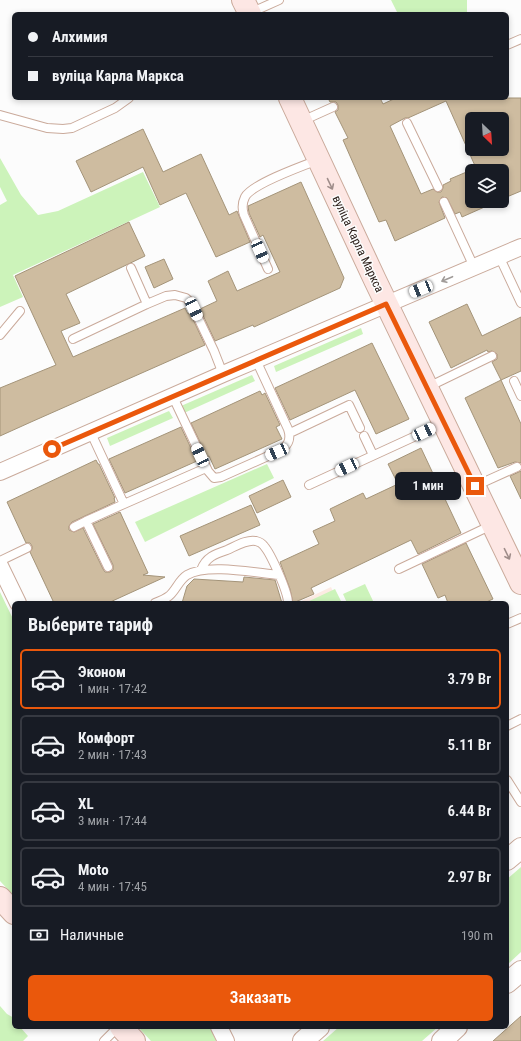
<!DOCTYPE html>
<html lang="ru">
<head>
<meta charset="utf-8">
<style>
	body { margin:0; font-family:"Roboto Condensed",sans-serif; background:#242831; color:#f1f3f6; height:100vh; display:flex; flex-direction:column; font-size:15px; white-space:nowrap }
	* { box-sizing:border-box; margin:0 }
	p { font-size:13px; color:#9ea1a6 }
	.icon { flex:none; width:22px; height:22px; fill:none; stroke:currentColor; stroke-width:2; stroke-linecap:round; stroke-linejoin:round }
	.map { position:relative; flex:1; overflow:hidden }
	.panel { position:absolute; left:12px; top:601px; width:497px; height:428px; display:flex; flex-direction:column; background:#171b24; border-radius:6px; box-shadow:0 2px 6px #0003 }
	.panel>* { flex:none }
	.banner { position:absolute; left:12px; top:12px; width:497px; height:88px; border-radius:6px; box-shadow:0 2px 6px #0003; display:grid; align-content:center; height:88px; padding:0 16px; background:#171b24 }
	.needle { width:26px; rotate:155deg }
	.buttons { position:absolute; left:465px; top:112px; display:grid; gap:8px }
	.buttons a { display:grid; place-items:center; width:44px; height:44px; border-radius:6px; background:#171b24; box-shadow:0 2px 6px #0003; font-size:20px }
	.end { position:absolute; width:18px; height:18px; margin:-9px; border:5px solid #ea580c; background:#fff; box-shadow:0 0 0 2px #fff }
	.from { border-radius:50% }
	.bubble { position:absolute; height:28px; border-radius:6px; background:#171b24; box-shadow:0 2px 6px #0003; font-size:13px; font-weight:600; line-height:28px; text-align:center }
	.car { position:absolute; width:12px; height:24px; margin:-12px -6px; border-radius:5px; box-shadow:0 0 3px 1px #0007; background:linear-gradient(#fff 24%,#345 0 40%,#fff 0 76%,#345 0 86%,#fff 0) }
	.banner b { display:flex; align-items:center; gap:14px; height:38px; font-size:15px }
	.banner b+b { border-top:1px solid #363941 }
	.banner i { width:10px; height:10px; background:#f1f3f6 }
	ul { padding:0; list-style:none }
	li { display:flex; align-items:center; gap:12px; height:60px; margin:0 8px 6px; padding:0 8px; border:2px solid #363941; border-radius:6px }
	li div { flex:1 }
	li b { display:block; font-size:15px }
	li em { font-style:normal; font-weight:600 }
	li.active { border-color:#ea580c }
	li>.icon { width:36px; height:36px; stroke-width:1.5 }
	h2 { padding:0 16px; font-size:18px; line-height:48px }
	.pay { display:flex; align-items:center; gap:10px; height:44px; padding:0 16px; font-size:15px }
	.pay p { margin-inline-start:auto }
	.button { display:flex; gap:8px; margin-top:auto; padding:8px 16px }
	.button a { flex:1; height:46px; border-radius:6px; background:#ea580c; color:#fff; font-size:16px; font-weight:600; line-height:46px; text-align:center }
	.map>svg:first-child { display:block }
</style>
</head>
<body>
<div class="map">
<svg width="521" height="1041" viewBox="0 0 521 1041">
	<rect width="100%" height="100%" fill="#fcfcfc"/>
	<!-- built -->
	<path fill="#fcebe3" d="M331 587 338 603H297Z"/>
	<!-- green -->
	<path fill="#ccf3ba" d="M391 0H467V14H398Z
		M0 158 21 195 38 215 58 211 143 172 160 207 13 275 23 297 0 307V205L7 201 0 187Z
		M361 328 363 334 276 372 274 366Z
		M252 375 255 381 184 413 181 406Z
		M169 411 173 418 110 446 107 438Z
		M267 464 274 478 145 542 135 522Z
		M365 584 374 603H347L343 594Z
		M335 589 342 603H305Z
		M0 592 14 621V896L0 881Z
		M521 867V952L507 965V879Z
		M0 1006 7 1014 14 1018V1027H20L28 1036 23 1041H0Z
		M138 1027H210L216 1041H151Z
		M339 1027H438L422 1041H323Z"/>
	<!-- building -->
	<path fill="#cebca0" stroke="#a49479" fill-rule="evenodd" d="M328 98H380L383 104 396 98H521V191L502 199V171H472V201H498L462 217 460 212 455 214 447 198 442 197 439 202 445 218 395 241 386 220 379 222 343 140 348 138 335 112 338 110V105L336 102H330ZM446 101 476 168 450 179 451 181 443 185V188L441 192H437L433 189 421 194 390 126 405 118H408ZM472 119H502V149H472Z
		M143 129 163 172 201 154 229 215 237 211 250 242 216 257 186 193 160 205 143 167 91 192 76 161Z
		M301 182 344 278 340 288 254 327 253 325 215 341 200 309 217 301 208 281 228 271 237 291 280 272 263 235 260 237 249 213 248 206Z
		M129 222 145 256 66 294 80 323 61 331 73 357 185 308 188 314 190 313 205 345 31 422 0 436V388L56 365 15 276Z
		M164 259 173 279 154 288 145 267Z
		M467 304 482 336 521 317V371L501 380 492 362 497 359V354L492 351 488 352 487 350 451 368 429 322Z
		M372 343 409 419 376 434 355 390 290 420 275 388Z
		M501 380 521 424V463L515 462 498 468 465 398Z
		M260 391 262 395 265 393 280 425 276 427 282 439 215 469 209 456 207 457 191 423Z
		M181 427 197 461 125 493 109 459Z
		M421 448 461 533 418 554 411 540 311 588 314 594 293 603 290 589 280 562 319 544 313 531 335 521 330 509 363 493 366 499 398 484 388 464Z
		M96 460 98 464H99L115 498H114L115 502 72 522 69 526V530L74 532 83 528 103 569 105 572H110L113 570V565L93 524 120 512 148 573 143 575 165 577 108 603H54L30 552 32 549V546L30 543H26L7 502Z
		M521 471V499L510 476Z
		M283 480 291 497 257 513 249 496Z
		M251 505 260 525 189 556 180 536Z
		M466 543 493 599 484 603H448L445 595 438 598 422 564Z
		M244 577 275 580 282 603H182L187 586 194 579 243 582Z
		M521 1016V1041H493Z"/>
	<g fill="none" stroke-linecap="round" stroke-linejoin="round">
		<!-- service casing -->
		<g stroke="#caaa9b" stroke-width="10">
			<path id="service" d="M250 13 279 0
				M507 45 521 39
				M0 115 47 128 63 129 72 128 115 108 129 98
				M302 121 333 107
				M407 123 438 187
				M444 202 474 267
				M499 256 521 303
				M131 268 147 304
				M268 269 244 215C242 209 242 203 245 197 252 184 302 166 318 160
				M0 335 20 311
				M73 339 147 304 166 296 175 295 186 298 191 303 214 351 223 374
				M514 381 521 396
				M428 387 492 356
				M173 397 208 471 214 478 221 477 277 452C287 447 292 441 288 429L256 360
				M91 433 124 504 206 468
				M290 433 349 405 360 428
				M364 436 373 455
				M309 485 444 423
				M475 486 517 467
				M86 521 124 504
				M74 527 86 521 108 567
				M0 561 27 548
				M399 569 492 525
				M201 570C206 557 215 554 227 550 236 546 247 539 256 541 260 542 262 543 264 546 271 554 288 592 288 603
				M155 603C160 601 165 599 169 596 176 590 179 580 187 575 207 563 256 573 279 575
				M507 624 521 618
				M507 726 521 719
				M507 780 521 802
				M104 1041 118 1027"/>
		</g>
		<!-- minor casing -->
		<g stroke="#caaa9b" stroke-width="18">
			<path id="minor" d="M0 472 223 374 521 247
				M0 566 18 603
				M219 1027 226 1041"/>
		</g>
		<!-- tertiary casing -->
		<g stroke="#caaa9b" stroke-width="22">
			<path id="tertiary" d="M507 860 521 848
				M507 983 521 971
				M303 1041 319 1027
				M442 1041 457 1027"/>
		</g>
		<!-- secondary casing -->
		<g stroke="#caaa9b" stroke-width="24">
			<path id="secondary" d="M243 0 250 14
				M290 98 375 280 521 583
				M0 898 14 913
				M121 1027 134 1041"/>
		</g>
		<!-- service -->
		<use href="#service" stroke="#fff" stroke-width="8"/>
		<!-- minor -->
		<use href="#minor" stroke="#fff" stroke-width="16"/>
		<!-- tertiary -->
		<use href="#tertiary" stroke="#fff" stroke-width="20"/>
		<!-- secondary -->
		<use href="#secondary" stroke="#fde7e4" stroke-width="22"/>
	</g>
	<!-- one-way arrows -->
	<defs><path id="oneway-shaft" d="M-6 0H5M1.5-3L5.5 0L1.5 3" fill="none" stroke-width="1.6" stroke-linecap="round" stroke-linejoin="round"/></defs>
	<g stroke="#9f8d8a">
		<use href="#oneway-shaft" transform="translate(330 184) rotate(65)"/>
		<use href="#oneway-shaft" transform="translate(507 554) rotate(64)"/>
	</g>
	<use stroke="#a09b98" href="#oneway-shaft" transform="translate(447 279) rotate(157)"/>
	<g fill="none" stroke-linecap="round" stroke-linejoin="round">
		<!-- route -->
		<path stroke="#ea580c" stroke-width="5" d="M52 449 386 304 475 486"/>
	</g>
	<g text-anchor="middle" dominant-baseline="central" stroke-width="3" stroke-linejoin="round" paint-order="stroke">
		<!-- street labels -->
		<g font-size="12" fill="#2d201b" stroke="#fcfcfc">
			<text transform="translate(358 244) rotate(65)">вуліца Карла Маркса</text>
		</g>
	</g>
</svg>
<div class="buttons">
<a><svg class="needle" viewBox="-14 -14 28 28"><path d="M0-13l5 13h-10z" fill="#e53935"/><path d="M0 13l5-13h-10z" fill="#9ea1a6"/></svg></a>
<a><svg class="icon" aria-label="layers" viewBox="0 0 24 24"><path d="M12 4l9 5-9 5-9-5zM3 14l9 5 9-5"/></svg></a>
</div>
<i class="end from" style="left:52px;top:449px"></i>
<i class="end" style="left:475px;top:486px"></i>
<div class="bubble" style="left:395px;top:472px;width:66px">1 мин</div>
<i class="car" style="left:260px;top:251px;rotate:156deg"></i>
<i class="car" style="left:421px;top:289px;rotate:248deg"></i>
<i class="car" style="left:194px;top:309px;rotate:155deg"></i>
<i class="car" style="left:424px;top:432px;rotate:65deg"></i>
<i class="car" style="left:277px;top:452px;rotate:246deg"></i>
<i class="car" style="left:200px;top:455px;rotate:335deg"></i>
<i class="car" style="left:347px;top:467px;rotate:245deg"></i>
<div class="banner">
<b><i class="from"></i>Алхимия</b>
<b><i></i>вуліца Карла Маркса</b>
</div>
<section class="panel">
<h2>Выберите тариф</h2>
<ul>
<li class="active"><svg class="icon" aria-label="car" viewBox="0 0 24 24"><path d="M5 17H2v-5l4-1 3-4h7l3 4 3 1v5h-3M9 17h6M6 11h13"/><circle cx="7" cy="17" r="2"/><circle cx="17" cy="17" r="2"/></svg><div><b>Эконом</b><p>1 мин · 17:42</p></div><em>3.79 Br</em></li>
<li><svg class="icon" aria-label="car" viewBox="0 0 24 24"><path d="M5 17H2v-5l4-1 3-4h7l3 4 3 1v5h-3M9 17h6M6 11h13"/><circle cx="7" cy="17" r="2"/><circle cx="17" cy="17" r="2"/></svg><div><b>Комфорт</b><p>2 мин · 17:43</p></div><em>5.11 Br</em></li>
<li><svg class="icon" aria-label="car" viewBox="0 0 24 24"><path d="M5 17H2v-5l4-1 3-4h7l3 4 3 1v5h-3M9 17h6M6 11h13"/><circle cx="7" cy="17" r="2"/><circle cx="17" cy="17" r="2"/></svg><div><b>XL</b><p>3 мин · 17:44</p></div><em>6.44 Br</em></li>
<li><svg class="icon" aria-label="car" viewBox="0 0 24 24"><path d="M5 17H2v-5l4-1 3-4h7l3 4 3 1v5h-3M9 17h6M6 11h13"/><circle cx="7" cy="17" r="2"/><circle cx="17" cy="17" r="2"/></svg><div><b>Moto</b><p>4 мин · 17:45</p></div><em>2.97 Br</em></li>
</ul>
<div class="pay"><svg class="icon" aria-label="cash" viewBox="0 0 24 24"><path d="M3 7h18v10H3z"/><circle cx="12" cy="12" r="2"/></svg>Наличные<p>190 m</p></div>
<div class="button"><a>Заказать</a></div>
</section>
</div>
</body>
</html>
